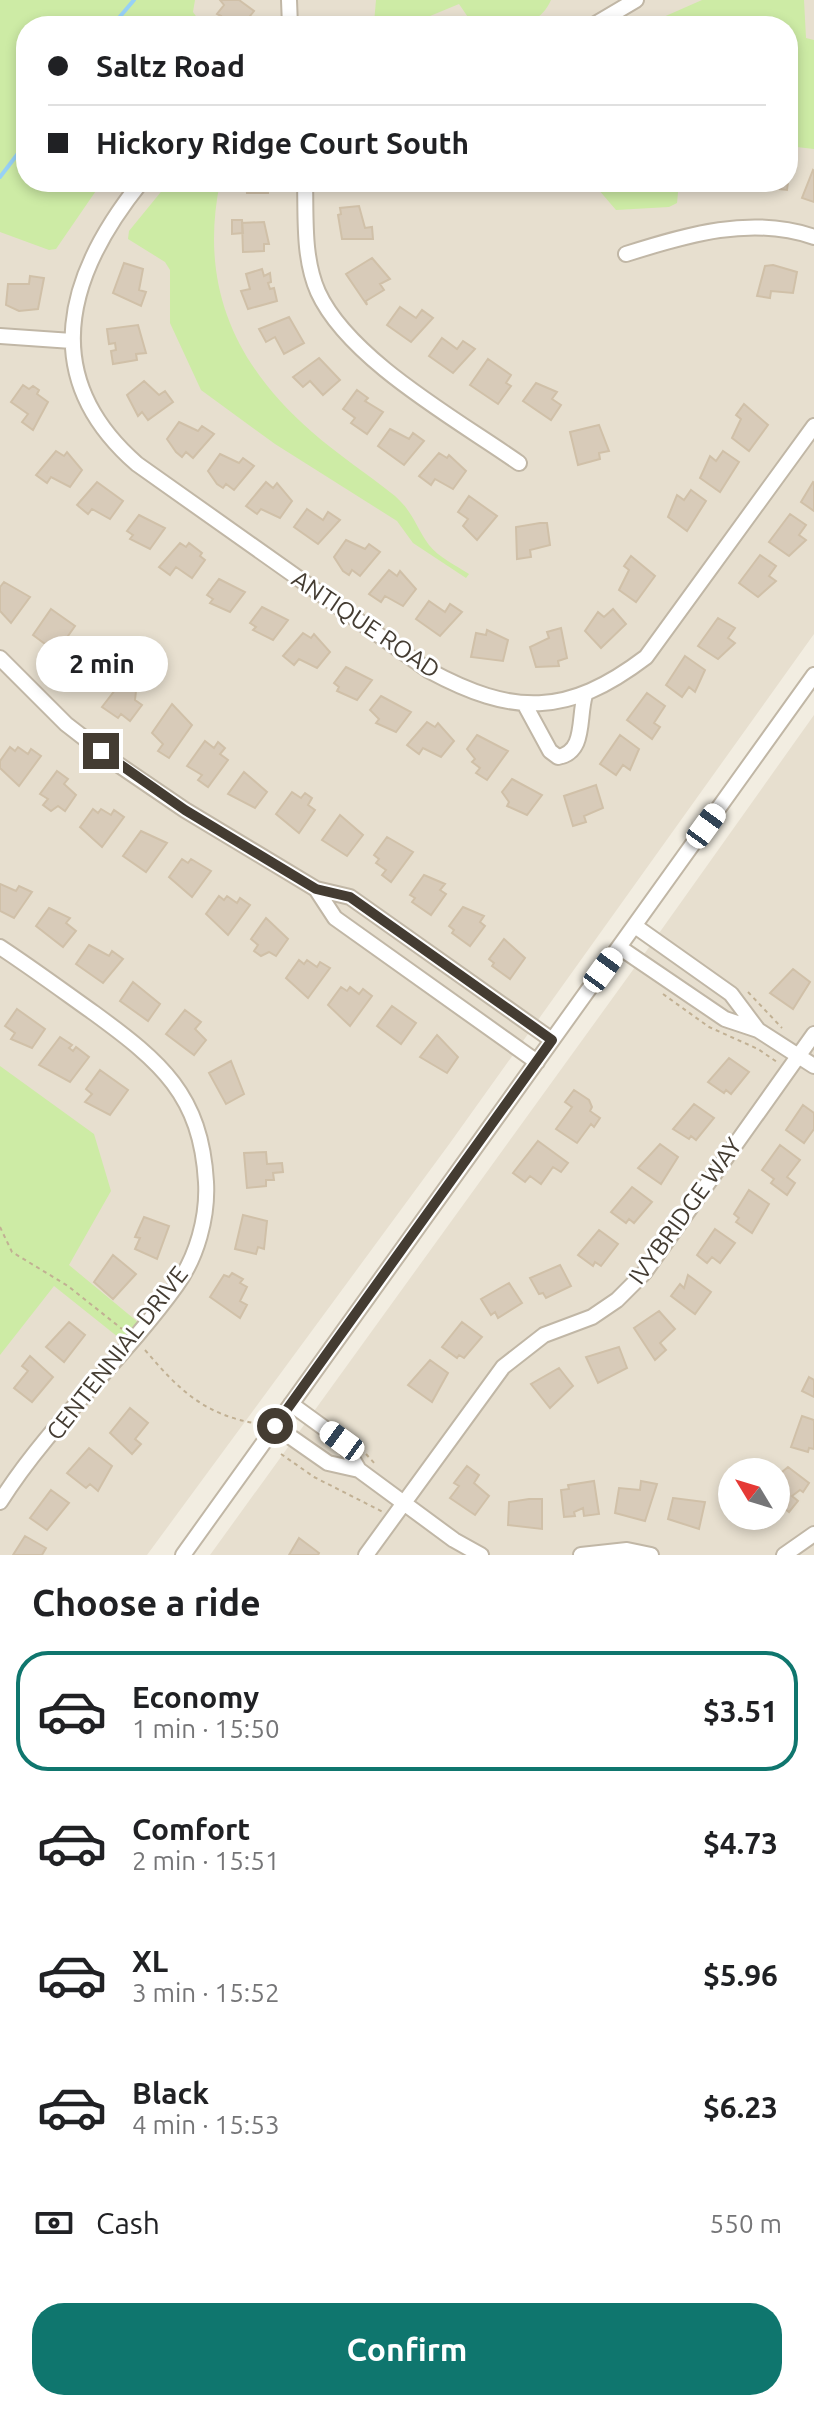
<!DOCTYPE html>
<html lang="en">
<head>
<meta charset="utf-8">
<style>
	body { margin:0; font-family:Ubuntu,sans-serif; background:#f6f6f6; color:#202124; height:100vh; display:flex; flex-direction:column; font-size:30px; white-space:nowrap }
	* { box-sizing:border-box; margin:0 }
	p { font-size:26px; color:#757577 }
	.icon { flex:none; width:44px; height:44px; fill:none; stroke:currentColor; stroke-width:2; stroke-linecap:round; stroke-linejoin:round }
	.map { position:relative; height:1555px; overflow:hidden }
	.side { display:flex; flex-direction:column; background:#fff; flex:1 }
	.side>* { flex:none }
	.guide { position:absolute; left:16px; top:16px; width:782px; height:176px; border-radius:32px; box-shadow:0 4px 12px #0003; display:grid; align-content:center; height:176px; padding:0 32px; background:#fff }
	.needle { width:52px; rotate:308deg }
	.fabs { position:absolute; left:718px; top:1458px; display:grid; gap:16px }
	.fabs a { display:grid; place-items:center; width:72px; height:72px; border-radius:50%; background:#fff; box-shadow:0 4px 12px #0003; font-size:40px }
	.end { position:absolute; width:36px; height:36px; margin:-18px; border:10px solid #443c32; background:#fff; box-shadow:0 0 0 4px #fff }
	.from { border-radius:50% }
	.bubble { position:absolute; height:56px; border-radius:28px; background:#fff; box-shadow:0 4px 12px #0003; font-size:26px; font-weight:700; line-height:56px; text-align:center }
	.car { position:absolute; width:24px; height:48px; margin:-24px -12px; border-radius:10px; box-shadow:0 0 6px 2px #0007; background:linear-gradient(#fff 24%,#345 0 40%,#fff 0 76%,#345 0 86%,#fff 0) }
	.guide b { display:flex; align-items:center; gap:28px; height:76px; font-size:30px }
	.guide b+b { border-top:2px solid #e0e0e0 }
	.guide i { width:20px; height:20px; background:#202124 }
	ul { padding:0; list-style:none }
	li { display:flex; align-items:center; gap:24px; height:120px; margin:0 16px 12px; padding:0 16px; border:4px solid transparent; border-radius:32px }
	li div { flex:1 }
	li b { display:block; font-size:30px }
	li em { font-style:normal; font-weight:700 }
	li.current { border-color:#0f766e }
	li>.icon { width:72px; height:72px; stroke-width:1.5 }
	h2 { padding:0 32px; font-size:36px; line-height:96px }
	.pay { display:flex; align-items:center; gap:20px; height:88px; padding:0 32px; font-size:30px }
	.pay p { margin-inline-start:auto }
	.primary-button { display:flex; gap:16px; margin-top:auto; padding:16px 32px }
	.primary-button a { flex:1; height:92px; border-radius:32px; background:#0f766e; color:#fff; font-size:32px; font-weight:700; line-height:92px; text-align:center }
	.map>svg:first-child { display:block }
</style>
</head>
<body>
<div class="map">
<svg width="814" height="1555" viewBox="0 0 814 1555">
	<rect width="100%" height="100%" fill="#f2ede1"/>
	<!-- residential -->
	<path fill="#e7dfcf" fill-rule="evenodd" d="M0 0H814V634L450 1143 147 1555H0ZM26 26H788V182H26Z
		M814 715V1555H210L630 974ZM732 1472H776V1516H732Z"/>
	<!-- green -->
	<path fill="#cdeba5" d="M0 0H195L193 12 203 26H26V182H102L56 249 49 250 0 232Z
		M376 0H551C537 32 504 26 474 26L459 4 406 26H338L374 23Z
		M702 0H804L806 38 814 40V149L788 146V26H643Z
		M169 182H220C199 285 234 364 312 432 338 455 368 474 395 496 414 513 415 526 429 545 438 557 457 566 469 574L466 578 413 543 397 521 275 444 201 390 170 323V270L165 262 128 239 129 231Z
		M592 182H679L677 203 669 207 616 210Z
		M0 1066 94 1134 111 1191 69 1265 139 1323 123 1341 54 1286 0 1355Z"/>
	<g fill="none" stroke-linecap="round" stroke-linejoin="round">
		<!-- stream -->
		<path stroke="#97d1f6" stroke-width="4" d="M112 26 134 0
			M0 177 26 143"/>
	</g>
	<!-- building -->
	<path fill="#d8cbb9" stroke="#d0c0a8" stroke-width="2" d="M220 0H239L254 11 242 26H215L221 16 217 14 224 5Z
		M813 170 814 171V202L802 198Z
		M246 182H272V186H268V193H247Z
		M752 182H788L787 190 752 186Z
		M359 206 365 228 372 227 373 239H342L338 215 341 214 340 208Z
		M232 220H242L243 233 232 234Z
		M264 222 269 244H264V251L243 252 242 223Z
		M372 258 390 279 380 284 384 290 366 301 367 305 346 274Z
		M124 263 143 269 139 290 146 292 141 306 113 293Z
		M773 265 797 272 793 293 771 291 770 298 757 296 765 266Z
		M262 269 264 276 270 273 271 282 268 283 270 289 274 288 277 301 248 309 241 291 250 289 246 274Z
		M30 276 44 278 38 309 19 311 6 305 8 284H29Z
		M400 307 416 318 422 310 433 318 411 342 387 325Z
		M289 317 304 343 284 354 275 337 266 342 259 329Z
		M138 325 146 353 136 354 137 360 113 364 111 351 116 350 115 343 109 344 107 329Z
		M442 338 457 349 463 341 475 349 453 373 429 356Z
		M319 358 340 380 323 395 310 381 303 387 293 377Z
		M488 359 511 375 506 383 511 386 498 404 470 385Z
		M144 381 159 395 165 391 173 402 148 420 142 412 138 416 127 395Z
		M536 383 557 392 552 399 561 405 551 420 523 401Z
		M23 385 29 389 33 386 39 390 37 394 48 402 33 430 22 422 28 414 11 402Z
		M357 390 368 398 365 401 383 412 367 434 351 423 355 418 343 409Z
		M744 404 768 425 749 451 732 438 741 419 736 415Z
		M179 422 198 431 202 426 214 434 193 458 186 452 182 457 176 452 167 439Z
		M599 425 609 451 599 453 600 459 578 465 570 432Z
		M390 429 409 439 413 433 424 441 404 465 378 446Z
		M56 451 64 456 67 452 82 470 70 487 51 477 47 483 36 475Z
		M723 451 739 462 720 492 700 478 710 456 716 461Z
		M439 453 447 458 449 455 466 471 453 489 435 479 431 485 419 476Z
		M220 454 239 463 243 458 254 466 234 490 226 484 223 488 217 484 208 471Z
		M97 482 123 501 110 519 92 509 88 514 77 505Z
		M266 482 273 488 277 483 292 501 280 518 261 509 257 514 246 506Z
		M813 482 814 483V511L801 502Z
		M691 490 706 501 687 531 668 517 677 495 684 500Z
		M469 496 497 516 477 540 463 526 468 519 458 512Z
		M307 509 323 520 328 512 340 520 318 544 294 527Z
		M790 514 806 525 799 535 806 540 789 556 769 542Z
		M139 515 165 528 150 549 130 539 133 535 127 531Z
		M540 523H547L550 545 530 550 531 557 517 559 516 527Z
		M346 540 365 549 369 544 380 552 360 576 352 570 349 575 343 571 334 557Z
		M180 543 186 547 189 543 202 553 200 556 205 560 192 578 176 567 170 575 159 567Z
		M760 555 776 566 769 576 776 581 758 597 739 583Z
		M631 556 655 576 636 602 619 590 629 570 624 566Z
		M389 570 397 576 400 571 416 589 403 606 385 596 381 602 369 594Z
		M219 579 245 592 230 612 210 603 213 599 207 595Z
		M4 582 30 597 11 623 0 611V587Z
		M429 601 445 612 450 604 462 612 440 636 416 619Z
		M262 607 288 620 273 640 253 630 256 627 250 623Z
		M51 609 75 626 51 660 40 652 45 644 33 635Z
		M613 609 626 624 601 648 585 631 598 612 604 617Z
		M718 618 735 628 728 638 735 643 718 659 698 646Z
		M561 628 567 658 558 661 559 666 536 667 530 647 549 638 547 632Z
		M487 630 508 640 503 661 471 657 476 633 486 635Z
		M303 633 311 638 314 634 330 652 317 668 299 659 294 665 283 656Z
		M77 654 95 660 93 669 100 674 88 690 79 684 76 687 61 676Z
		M685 656 705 670 695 692 689 687 682 697 666 685Z
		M346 667 372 680 357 700 337 691 339 687 334 683Z
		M119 685 136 691 135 700 142 705 130 721 121 714 118 718 102 707Z
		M647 693 665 706 654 723 660 727 652 739 627 720Z
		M381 696 411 712 396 732 376 723 379 719 370 710Z
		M172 704 192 725 169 758 158 751 163 744 152 733Z
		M427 722 435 727 438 723 454 741 441 757 423 748 419 754 407 745Z
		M477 735 508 751 487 780 476 773 480 768 472 762 475 759 467 749Z
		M620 735 639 749 630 770 623 765 616 775 600 764Z
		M205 741 214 748 218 742 225 748 220 754 228 760 208 787 198 780 202 775 187 766Z
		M10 747 15 751 18 747 28 754 31 749 41 756 19 786 0 768V761Z
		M57 771 68 779 64 784 76 795 65 811 58 806 51 811 43 805 48 799 40 794Z
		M244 772 267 792 255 808 228 794Z
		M512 779 542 795 527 815 507 806 509 802 502 792Z
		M596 785 603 808 584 816 586 822 573 826 564 796Z
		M292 792 301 798 305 793 312 798 308 805 315 810 299 833 276 814Z
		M93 809 98 813 101 809 111 815 114 810 124 817 102 847 80 827Z
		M340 815 363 835 347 856 322 840Z
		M141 831 167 843 146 872 123 856Z
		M387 837 413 852 391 882 382 875 386 870 376 863 379 859 374 855Z
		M182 859 188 863 191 859 211 871 192 897 169 877Z
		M424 875 445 884 440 890 446 894 431 915 412 902 415 898 410 895Z
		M0 884 16 891 19 886 32 892 14 918 0 911Z
		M219 896 224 900 227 896 237 903 240 898 250 905 228 935 206 914Z
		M463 907 484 916 480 922 485 926 470 946 452 933 454 930 449 926Z
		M49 908 70 918 66 923 76 931 63 947 36 926Z
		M266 918 288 939 276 956 269 952 261 956 254 951 258 945 251 939Z
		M504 939 525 958 510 979 492 966 494 963 489 959Z
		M89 945 109 956 112 951 123 959 103 983 76 964Z
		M299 960 304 964 307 960 317 967 320 962 330 968 308 998 286 978Z
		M793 969 810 982 793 1009 770 993Z
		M133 982 160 1004 148 1021 120 1001Z
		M341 987 347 991 350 987 359 994 363 989 372 996 350 1026 328 1005Z
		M392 1006 416 1023 401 1044 377 1026Z
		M17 1009 45 1029 32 1048 11 1039 15 1033 5 1026Z
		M185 1010 201 1022 195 1029 206 1040 194 1055 166 1034Z
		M437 1035 458 1057 447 1073 420 1057Z
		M60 1037 72 1045 69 1048 73 1051 76 1047 89 1057 70 1082 39 1065Z
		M729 1058 749 1072 731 1094 726 1090 724 1093 708 1082Z
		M231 1061 244 1094 226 1104 209 1073Z
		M100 1070 128 1090 110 1115 85 1102 92 1094 86 1089Z
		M574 1090 589 1100 592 1107 590 1111 600 1118 594 1127 591 1124 577 1143 556 1129 572 1107 565 1102Z
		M694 1104 714 1118 696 1140 691 1136 689 1139 673 1129Z
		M803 1105 814 1113V1129L804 1143 786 1130Z
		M538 1141 568 1163 561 1172 553 1167 541 1184 530 1176 525 1182 513 1173Z
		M660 1144 678 1157 661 1184 638 1168Z
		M780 1145 800 1160 787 1177 795 1183 787 1195 771 1183 774 1179 762 1170Z
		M266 1152 267 1164 282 1163 283 1172 273 1173 274 1180H266V1186L247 1188 244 1153Z
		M632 1187 652 1202 634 1223 629 1219 626 1223 611 1212Z
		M749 1190 769 1204 752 1233 736 1222 739 1218 734 1214Z
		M243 1215 267 1221 264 1249 258 1247 256 1254 235 1249Z
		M144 1217 169 1226 157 1259 135 1249 140 1238 135 1237Z
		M715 1229 735 1243 720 1263 712 1257 707 1263 697 1255Z
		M599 1230 618 1244 601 1266 595 1262 593 1266 578 1255Z
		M113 1255 136 1274 113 1299 94 1282Z
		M560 1265 571 1286 546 1298 543 1293 539 1294 530 1278Z
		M232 1273 243 1279 240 1283 247 1287 240 1301 247 1305 240 1318 210 1297 224 1275 229 1277Z
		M688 1275 711 1292 695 1314 671 1296 680 1284 684 1288Z
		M509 1283 522 1303 498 1318 495 1312 491 1315 481 1299Z
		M659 1311 675 1329 660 1343 666 1350 655 1360 634 1328Z
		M69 1322 85 1335 64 1362 46 1347Z
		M462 1322 482 1337 464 1358 459 1355 457 1358 442 1347Z
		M619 1347 627 1368 598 1383 586 1357Z
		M30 1356 53 1377 32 1402 14 1388 28 1371 22 1366Z
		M430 1360 448 1373 432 1402 408 1385Z
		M559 1368 573 1386 550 1408 531 1384Z
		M809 1377 814 1380V1397L802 1391Z
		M130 1408 148 1423 135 1439 141 1444 132 1454 110 1433Z
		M802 1416 814 1420V1449L809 1448 808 1452 791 1447Z
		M89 1448 112 1466 98 1491 90 1484 86 1488 67 1473Z
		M467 1466 479 1475 474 1483 489 1496 475 1515 450 1498 459 1486 454 1483Z
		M788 1467 809 1483 803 1492 800 1490 792 1496 798 1501 789 1512 776 1502V1477Z
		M594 1481 599 1514 584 1516 583 1508 574 1512 575 1516 564 1517 561 1490 569 1489 568 1485Z
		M641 1481 657 1484 645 1521 615 1513 619 1488 640 1490Z
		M51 1490 69 1503 47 1530 30 1518Z
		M673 1498 705 1502 699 1529 668 1519Z
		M529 1499H542V1529L508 1525 509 1502Z
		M25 1536 46 1548 42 1555H13Z
		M299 1538 319 1553 318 1555H289Z"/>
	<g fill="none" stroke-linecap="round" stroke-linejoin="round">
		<!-- minor casing -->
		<g stroke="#c1b7a6" stroke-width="18">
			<path id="minor" d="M289 0 290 26
				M592 26 636 0
				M141 182C67 274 36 376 137 464L428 670C513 716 567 717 646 657L814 426
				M305 182C306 218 303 258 318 292 349 360 458 420 519 463
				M626 254C686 235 752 215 814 237
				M0 336 72 341
				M0 658 66 724 119 765 185 810 316 889 350 897 552 1040
				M525 705 550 751 558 757C586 752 578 718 585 695
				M316 889 335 918 537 1062
				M0 947C32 968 63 991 94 1013 161 1062 201 1095 206 1182 208 1217 197 1257 176 1286 122 1361 49 1424 0 1502
				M619 947 725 1019 758 1030 731 994 635 926
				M758 1030 814 1066
				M275 1426 328 1463 359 1470 342 1441 291 1404
				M359 1470 454 1540 481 1555
				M183 1555 814 675
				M366 1555 503 1367 544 1335 592 1317 617 1300 644 1273 814 1034
				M581 1555 627 1550 651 1555
				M784 1555 814 1534"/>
		</g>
		<!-- path -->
		<path stroke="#c1b093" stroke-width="2" stroke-dasharray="4 4" stroke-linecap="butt" d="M748 992 782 1028
			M663 994 709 1027 758 1049 777 1062
			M0 1227 12 1252 68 1286 122 1329
			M145 1350C179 1390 205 1416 260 1424
			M281 1454 314 1477 383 1512
			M366 1454 375 1464"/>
		<!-- minor -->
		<use href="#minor" stroke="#fff" stroke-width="14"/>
	</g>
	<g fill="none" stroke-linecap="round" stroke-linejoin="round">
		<!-- route -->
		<path stroke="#443c32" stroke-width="10" d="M101 751 185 810 316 889 350 897 552 1040 275 1426"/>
	</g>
	<g text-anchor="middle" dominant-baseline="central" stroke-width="6" stroke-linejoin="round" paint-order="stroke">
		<!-- street labels -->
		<g font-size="24" fill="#443c32" stroke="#fff">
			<text transform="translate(366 624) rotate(34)">ANTIQUE ROAD</text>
			<text transform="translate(685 1211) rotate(-54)">IVYBRIDGE WAY</text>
			<text transform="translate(117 1353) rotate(-52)">CENTENNIAL DRIVE</text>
		</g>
	</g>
</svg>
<div class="fabs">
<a><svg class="needle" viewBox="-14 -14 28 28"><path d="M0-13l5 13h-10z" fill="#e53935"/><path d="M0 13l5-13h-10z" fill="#757577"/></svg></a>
</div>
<i class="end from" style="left:275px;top:1426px"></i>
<i class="end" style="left:101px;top:751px"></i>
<div class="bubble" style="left:36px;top:636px;width:132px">2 min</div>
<i class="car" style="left:706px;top:826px;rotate:36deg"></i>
<i class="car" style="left:603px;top:970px;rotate:36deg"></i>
<i class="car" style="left:342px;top:1441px;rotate:306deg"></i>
<div class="guide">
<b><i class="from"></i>Saltz Road</b>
<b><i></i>Hickory Ridge Court South</b>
</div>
</div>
<section class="side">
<h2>Choose a ride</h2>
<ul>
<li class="current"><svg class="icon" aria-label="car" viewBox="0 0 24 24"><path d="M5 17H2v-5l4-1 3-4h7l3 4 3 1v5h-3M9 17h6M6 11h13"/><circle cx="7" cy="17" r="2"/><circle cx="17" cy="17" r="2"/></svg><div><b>Economy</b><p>1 min · 15:50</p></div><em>$3.51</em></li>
<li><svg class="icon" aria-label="car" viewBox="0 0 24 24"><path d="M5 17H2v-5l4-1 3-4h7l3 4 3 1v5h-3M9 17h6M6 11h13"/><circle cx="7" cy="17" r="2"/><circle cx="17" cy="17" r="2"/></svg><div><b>Comfort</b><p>2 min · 15:51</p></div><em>$4.73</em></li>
<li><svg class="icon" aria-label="car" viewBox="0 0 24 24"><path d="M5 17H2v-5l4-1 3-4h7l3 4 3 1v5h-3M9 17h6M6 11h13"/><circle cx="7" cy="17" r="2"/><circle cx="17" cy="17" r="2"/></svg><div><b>XL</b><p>3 min · 15:52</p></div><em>$5.96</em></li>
<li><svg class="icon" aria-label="car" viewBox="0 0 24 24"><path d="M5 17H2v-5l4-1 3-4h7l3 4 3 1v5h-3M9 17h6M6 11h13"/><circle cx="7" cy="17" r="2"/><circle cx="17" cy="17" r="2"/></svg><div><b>Black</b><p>4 min · 15:53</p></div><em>$6.23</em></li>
</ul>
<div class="pay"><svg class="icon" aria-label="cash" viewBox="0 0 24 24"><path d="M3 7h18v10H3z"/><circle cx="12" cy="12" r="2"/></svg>Cash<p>550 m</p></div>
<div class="primary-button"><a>Confirm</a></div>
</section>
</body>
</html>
